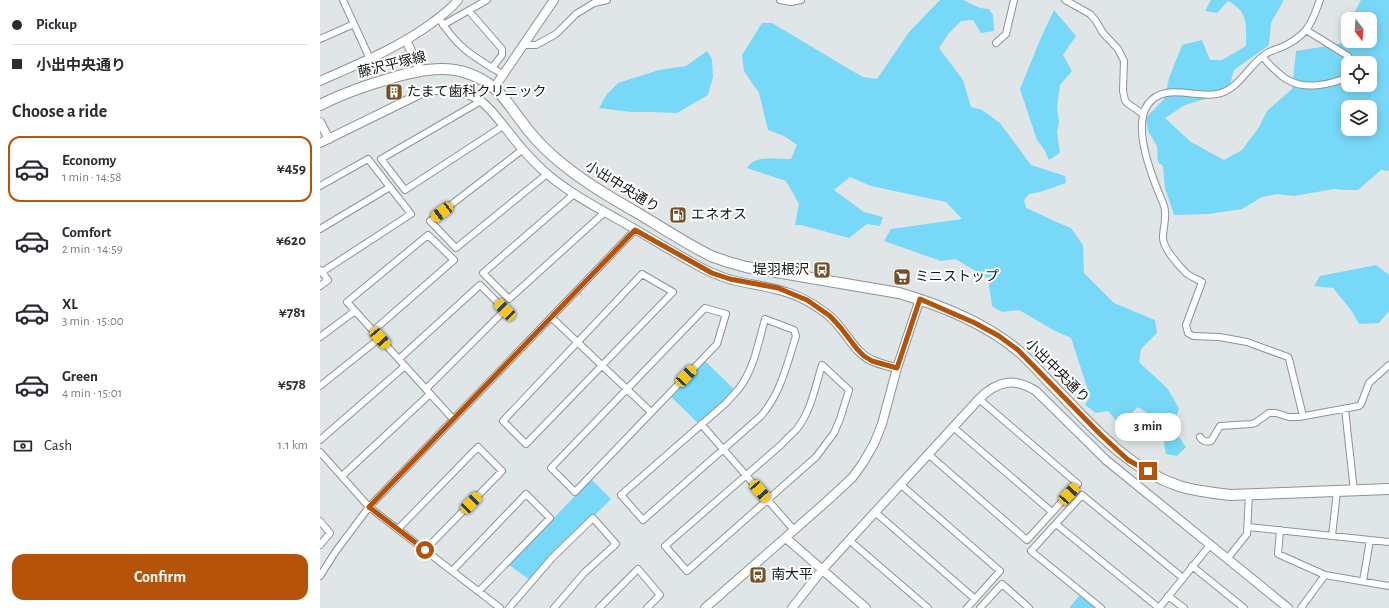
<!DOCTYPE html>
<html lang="en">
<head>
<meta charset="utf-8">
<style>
	body { margin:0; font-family:"Alegreya Sans","Noto Sans JP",sans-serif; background:#f2f2f3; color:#2b2b33; height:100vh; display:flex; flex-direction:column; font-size:15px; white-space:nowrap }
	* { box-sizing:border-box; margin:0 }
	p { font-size:13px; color:#7c7c81 }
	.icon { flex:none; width:22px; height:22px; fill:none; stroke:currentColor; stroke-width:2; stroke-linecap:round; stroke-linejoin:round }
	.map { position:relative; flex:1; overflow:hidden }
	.drawer { display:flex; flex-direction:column; background:#fff; width:320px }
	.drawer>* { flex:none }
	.banner { display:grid; align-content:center; height:88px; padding:0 12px; background:#fff }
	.needle { width:26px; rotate:163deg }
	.tools { position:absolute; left:1021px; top:12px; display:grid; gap:8px }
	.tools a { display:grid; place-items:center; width:36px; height:36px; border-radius:8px; background:#fff; box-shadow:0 2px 10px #0003; font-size:20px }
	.end { position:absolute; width:18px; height:18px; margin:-9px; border:5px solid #b45309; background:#fff; box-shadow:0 0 0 2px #fff }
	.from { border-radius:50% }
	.bubble { position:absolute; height:28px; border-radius:12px; background:#fff; box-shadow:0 2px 10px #0003; font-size:13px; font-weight:600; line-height:28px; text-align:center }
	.car { position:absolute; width:12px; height:24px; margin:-12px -6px; border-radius:5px; box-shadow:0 0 3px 1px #0007; background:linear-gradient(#f5c518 24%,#345 0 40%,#f5c518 0 76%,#345 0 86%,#f5c518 0) }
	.banner b { display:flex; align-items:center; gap:14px; height:38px; font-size:15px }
	.banner b+b { border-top:1px solid #e1e1e2 }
	.banner i { width:10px; height:10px; background:#2b2b33 }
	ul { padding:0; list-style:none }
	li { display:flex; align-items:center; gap:12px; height:66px; margin:0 8px 6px; padding:0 4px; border:2px solid transparent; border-radius:12px }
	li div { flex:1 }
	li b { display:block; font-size:15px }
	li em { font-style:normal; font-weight:600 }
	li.active { border-color:#b45309 }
	li>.icon { width:36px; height:36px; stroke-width:1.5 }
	h2 { padding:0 12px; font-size:18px; line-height:48px }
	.pay { display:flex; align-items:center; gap:10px; height:44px; padding:0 12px; font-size:15px }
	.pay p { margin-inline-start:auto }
	.primary-button { display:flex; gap:8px; margin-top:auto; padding:8px 12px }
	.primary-button a { flex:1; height:46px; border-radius:12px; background:#b45309; color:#fff; font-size:16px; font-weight:600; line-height:46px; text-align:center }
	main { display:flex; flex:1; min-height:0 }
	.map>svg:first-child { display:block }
</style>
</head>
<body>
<main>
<section class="drawer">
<div class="banner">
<b><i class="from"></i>Pickup</b>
<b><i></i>小出中央通り</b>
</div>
<h2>Choose a ride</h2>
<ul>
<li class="active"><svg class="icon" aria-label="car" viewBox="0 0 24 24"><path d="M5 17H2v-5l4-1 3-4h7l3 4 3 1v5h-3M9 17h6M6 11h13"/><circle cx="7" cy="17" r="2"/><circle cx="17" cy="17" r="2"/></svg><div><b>Economy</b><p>1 min · 14:58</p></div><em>¥459</em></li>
<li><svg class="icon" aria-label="car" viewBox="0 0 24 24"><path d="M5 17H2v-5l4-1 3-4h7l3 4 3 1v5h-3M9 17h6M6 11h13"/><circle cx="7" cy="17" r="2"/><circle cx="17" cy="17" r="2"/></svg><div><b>Comfort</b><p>2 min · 14:59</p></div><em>¥620</em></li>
<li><svg class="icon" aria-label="car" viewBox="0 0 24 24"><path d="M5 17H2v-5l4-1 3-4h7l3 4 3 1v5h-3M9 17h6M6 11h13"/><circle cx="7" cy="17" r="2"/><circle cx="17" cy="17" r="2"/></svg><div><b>XL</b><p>3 min · 15:00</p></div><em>¥781</em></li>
<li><svg class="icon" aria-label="car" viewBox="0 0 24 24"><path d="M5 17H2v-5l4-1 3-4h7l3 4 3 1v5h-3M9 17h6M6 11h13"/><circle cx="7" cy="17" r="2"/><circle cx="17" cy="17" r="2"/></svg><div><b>Green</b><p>4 min · 15:01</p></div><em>¥578</em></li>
</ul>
<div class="pay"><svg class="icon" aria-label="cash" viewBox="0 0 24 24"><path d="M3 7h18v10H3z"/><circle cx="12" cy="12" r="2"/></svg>Cash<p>1.1 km</p></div>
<div class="primary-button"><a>Confirm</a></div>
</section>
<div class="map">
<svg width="1069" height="608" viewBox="0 0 1069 608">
	<rect width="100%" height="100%" fill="#e0e6e8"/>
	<!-- green -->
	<path fill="#78d8f7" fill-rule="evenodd" d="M620 0H643L660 8 669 9 673 15 674 31 661 33 653 20 641 21 629 33 619 48 643 80 651 107 662 110 680 123 711 165 745 176 746 183 720 192 709 194 704 200 706 208 739 223 751 228 763 245 764 273 794 303 835 320 837 333 821 349 819 362 847 388 859 408C853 429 853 429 866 447L857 456 846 454 843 437 835 431 833 417 818 407 799 424 788 411 776 413 765 405 770 396 751 338 735 331 699 310 682 312 672 306 668 278 635 259 621 261 564 241 571 229 642 219 626 202 551 186 530 177 514 190 544 212 563 217 560 226 547 224 529 238 481 225H475L479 204 466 181 427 168C435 154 457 159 471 159L477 145 464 136 448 130 439 93 424 71 422 55 442 23H452L529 69 543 77 557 79 589 32Z
		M891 0H964L951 23 949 45 914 70 910 85 895 96 865 105 845 118 871 142 904 160 922 150 939 127 947 111 972 89 976 51 1020 44 1028 26V41H1050V19H1031L1041 0H1069V171L1061 170 1038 190H1024L1014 189 974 196 957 194 942 197 922 209 889 214 854 215 845 188 843 166 838 162 837 146 828 131 826 118 845 98 849 78 862 45 882 40 890 60H902L926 46C926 25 929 12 908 1L897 13 885 11ZM1028 63H1050V85H1028ZM1028 107H1050V129H1028Z
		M734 10 756 36 743 55 752 71 740 85 737 107 739 122 737 132 740 153 729 160 724 149 717 140 700 89 720 40Z
		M387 51 392 59 393 77 388 95 357 113 330 112H311L279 108 287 94 298 83 339 70 366 66Z
		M1056 265 1069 275V311L1059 323 1039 324 1031 310 1013 288 994 286 1000 276Z
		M385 361 414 389 406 398 378 423 351 397Z
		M271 479 291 499 210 580 189 565Z
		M760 595 775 608H749Z"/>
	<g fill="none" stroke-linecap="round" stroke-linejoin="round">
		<!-- minor casing -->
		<g stroke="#8d9395" stroke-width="8">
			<path id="minor" d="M23 0 50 59
				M460 0 471 2 481 0
				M745 0 770 14 776 21 783 33 798 49 804 61 803 91 805 100 807 103 823 114
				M149 11 182 49V55L172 68
				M119 18C137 48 154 57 184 75
				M123 25 167 0
				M986 30 1028 56 1032 63
				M0 39 34 24
				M676 43 686 34 694 0
				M204 45H216L236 34 256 14 274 3 287 0
				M943 56C946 62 950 65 955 70 960 74 964 79 970 81 987 90 1012 84 1028 77
				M161 101 61 159 85 190 183 126
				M202 150 110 221 136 248 227 174
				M0 186 48 159 91 214 2 272
				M254 194 163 273 189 299 285 212
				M0 229 70 187
				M322 274 353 292 206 444 183 421Z
				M0 286 8 280 0 270
				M385 308 406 314 397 344 255 492 231 468Z
				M231 317 331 412
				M445 319 474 330 476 336C467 364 461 393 441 416L323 520 301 495 406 403C412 396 419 390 424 381 435 363 439 340 445 319Z
				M53 331 134 260 108 235 27 302 133 419
				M0 337 35 311
				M79 359 160 285 185 310 106 389
				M502 365 529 390 520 419 514 433 496 457 367 571 345 546 462 444C466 439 471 435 476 430 491 412 495 387 502 365Z
				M0 386 60 338
				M1025 409 1034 491
				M983 416 969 359 968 357 927 342 899 337 873 336 868 333 866 325 882 282C877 279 871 277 866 273 859 266 843 248 843 238 843 226 848 215 843 203 832 177 800 103 846 93 863 90 880 97 897 94 918 90 927 68 943 56 948 51 955 50 962 47 971 43 979 38 986 30 993 21 996 10 1000 0
				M381 424 474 530
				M633 427 732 512
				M880 437C883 442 886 442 891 441L900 426 931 424 935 423 949 413H956L969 417H979L1039 406 1041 404 1049 383 1069 365
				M0 440 85 366
				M0 452 49 507 180 608
				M608 454 707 540 758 484 659 399
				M22 476 110 394
				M580 484 680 571 647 608
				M555 512 655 599
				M0 521 10 533 0 545
				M736 524 839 608
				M928 527 1069 542
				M78 529 158 447 182 471 105 550
				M960 530 958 554 1005 575
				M1012 536 1017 491
				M529 540 608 608
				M907 559 927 534 929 494
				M872 566 924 608
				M132 571 206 494 230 518 159 591
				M0 576 16 551 49 507 315 230
				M1043 581 1050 540
				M848 596 864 608
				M189 608 232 558 273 518 296 544 264 573 234 608
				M279 608 318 569 340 595 327 608
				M660 608 682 584 709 608
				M781 608 711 551 762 495 863 578
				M839 608 890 545
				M981 608 1005 575 1069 586"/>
		</g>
		<!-- tertiary casing -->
		<g stroke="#8d9395" stroke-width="10">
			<path id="tertiary" d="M86 40 100 70
				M0 81C38 64 78 48 112 23 121 16 131 9 138 0
				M174 88 234 0
				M0 122 9 139
				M0 143 106 91C125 88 144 89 161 101 171 109 179 120 187 130 199 146 211 160 226 173 248 192 274 206 299 220 324 234 348 249 373 263 385 270 398 276 412 280 445 288 471 288 500 309 508 314 516 322 522 330 531 341 538 354 551 360 559 364 569 366 577 368
				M466 538 546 608
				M385 608 506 502 532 478 543 463 554 444 562 424 577 368 600 299
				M472 608 502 570 659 399C677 381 694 377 716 391L786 460 968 608"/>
		</g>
		<!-- primary casing -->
		<g stroke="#8d9395" stroke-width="12">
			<path id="primary" d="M0 105C22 94 41 87 65 80 103 68 140 60 174 88 184 96 191 108 199 118 209 132 220 145 233 156 260 180 290 197 321 215 344 229 367 244 391 256L408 262 426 267 579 293C620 305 663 322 696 349 709 359 720 373 732 385 770 424 806 468 859 486 875 491 893 493 910 495L1069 489"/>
		</g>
		<!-- minor -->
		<use href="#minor" stroke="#fff" stroke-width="6"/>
		<!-- tertiary -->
		<use href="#tertiary" stroke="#fff" stroke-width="8"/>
		<!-- primary -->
		<use href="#primary" stroke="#fff" stroke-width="10"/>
	</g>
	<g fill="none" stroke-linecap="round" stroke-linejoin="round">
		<!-- route -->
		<path stroke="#b45309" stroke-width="5" d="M105 550 49 507 315 230 392 273 410 279 458 288 487 300 510 316 521 328 537 349 544 356 552 361 577 368 600 299 655 323 679 336 698 350 779 433 808 460 828 471"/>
	</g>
	<!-- icons -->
	<defs>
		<g id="building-square" transform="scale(0.9)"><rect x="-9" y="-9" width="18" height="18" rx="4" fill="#725128" stroke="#fff"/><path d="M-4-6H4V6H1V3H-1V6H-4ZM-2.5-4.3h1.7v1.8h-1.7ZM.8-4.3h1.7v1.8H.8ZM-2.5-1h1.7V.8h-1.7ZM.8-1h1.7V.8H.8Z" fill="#fff"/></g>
		<g id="fuel-square" transform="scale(0.9)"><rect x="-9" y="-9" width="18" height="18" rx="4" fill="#725128" stroke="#fff"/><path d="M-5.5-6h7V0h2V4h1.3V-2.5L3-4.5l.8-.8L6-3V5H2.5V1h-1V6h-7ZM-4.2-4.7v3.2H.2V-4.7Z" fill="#fff"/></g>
		<g id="bus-square" transform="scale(0.9)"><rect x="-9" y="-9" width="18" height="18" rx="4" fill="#725128" stroke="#fff"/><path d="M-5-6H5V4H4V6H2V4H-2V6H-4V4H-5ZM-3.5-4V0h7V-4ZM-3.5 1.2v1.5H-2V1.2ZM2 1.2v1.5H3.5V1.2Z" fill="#fff"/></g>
		<g id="supermarket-square" transform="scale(0.9)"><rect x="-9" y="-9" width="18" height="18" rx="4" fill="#725128" stroke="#fff"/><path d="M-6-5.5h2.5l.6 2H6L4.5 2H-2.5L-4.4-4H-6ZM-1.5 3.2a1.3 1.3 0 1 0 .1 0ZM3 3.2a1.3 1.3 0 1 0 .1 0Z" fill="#fff"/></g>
	</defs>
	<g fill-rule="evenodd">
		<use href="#building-square" x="74" y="92"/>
		<use href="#fuel-square" x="358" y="215"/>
		<use href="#bus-square" x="502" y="270"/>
		<use href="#supermarket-square" x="582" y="277"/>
		<use href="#bus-square" x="438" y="575"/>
	</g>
	<g text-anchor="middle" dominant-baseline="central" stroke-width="4" stroke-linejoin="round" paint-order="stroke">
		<!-- street labels -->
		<g font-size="14" fill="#141617" stroke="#fff">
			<text transform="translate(72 65) rotate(-14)">藤沢平塚線</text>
			<text transform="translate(302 187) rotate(32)">小出中央通り</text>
			<text transform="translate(737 371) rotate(45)">小出中央通り</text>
		</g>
		<!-- poi labels -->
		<g font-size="14" fill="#141617" stroke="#fff" text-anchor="start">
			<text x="87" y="92">たまて歯科クリニック</text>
			<text x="371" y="215">エネオス</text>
			<text x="489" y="270" text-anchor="end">堤羽根沢</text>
			<text x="595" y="277">ミニストップ</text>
			<text x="451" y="575">南大平</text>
		</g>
	</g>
</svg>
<div class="tools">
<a><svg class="needle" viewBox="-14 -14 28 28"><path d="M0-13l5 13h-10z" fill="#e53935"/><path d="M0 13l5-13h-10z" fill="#7c7c81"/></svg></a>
<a><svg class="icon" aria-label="locate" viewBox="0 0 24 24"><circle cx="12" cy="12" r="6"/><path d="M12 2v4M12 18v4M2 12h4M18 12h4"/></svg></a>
<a><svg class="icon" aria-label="layers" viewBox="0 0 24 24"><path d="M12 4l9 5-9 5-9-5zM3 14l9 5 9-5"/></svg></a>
</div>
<i class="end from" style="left:105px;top:550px"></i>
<i class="end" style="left:828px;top:471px"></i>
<div class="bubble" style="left:795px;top:413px;width:66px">3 min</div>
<i class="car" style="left:122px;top:212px;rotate:233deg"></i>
<i class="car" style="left:185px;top:310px;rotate:315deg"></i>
<i class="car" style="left:60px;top:338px;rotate:138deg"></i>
<i class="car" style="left:366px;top:376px;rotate:43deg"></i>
<i class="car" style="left:440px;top:491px;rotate:139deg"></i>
<i class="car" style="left:749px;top:494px;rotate:42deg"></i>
<i class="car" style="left:151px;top:503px;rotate:44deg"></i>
</div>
</main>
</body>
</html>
